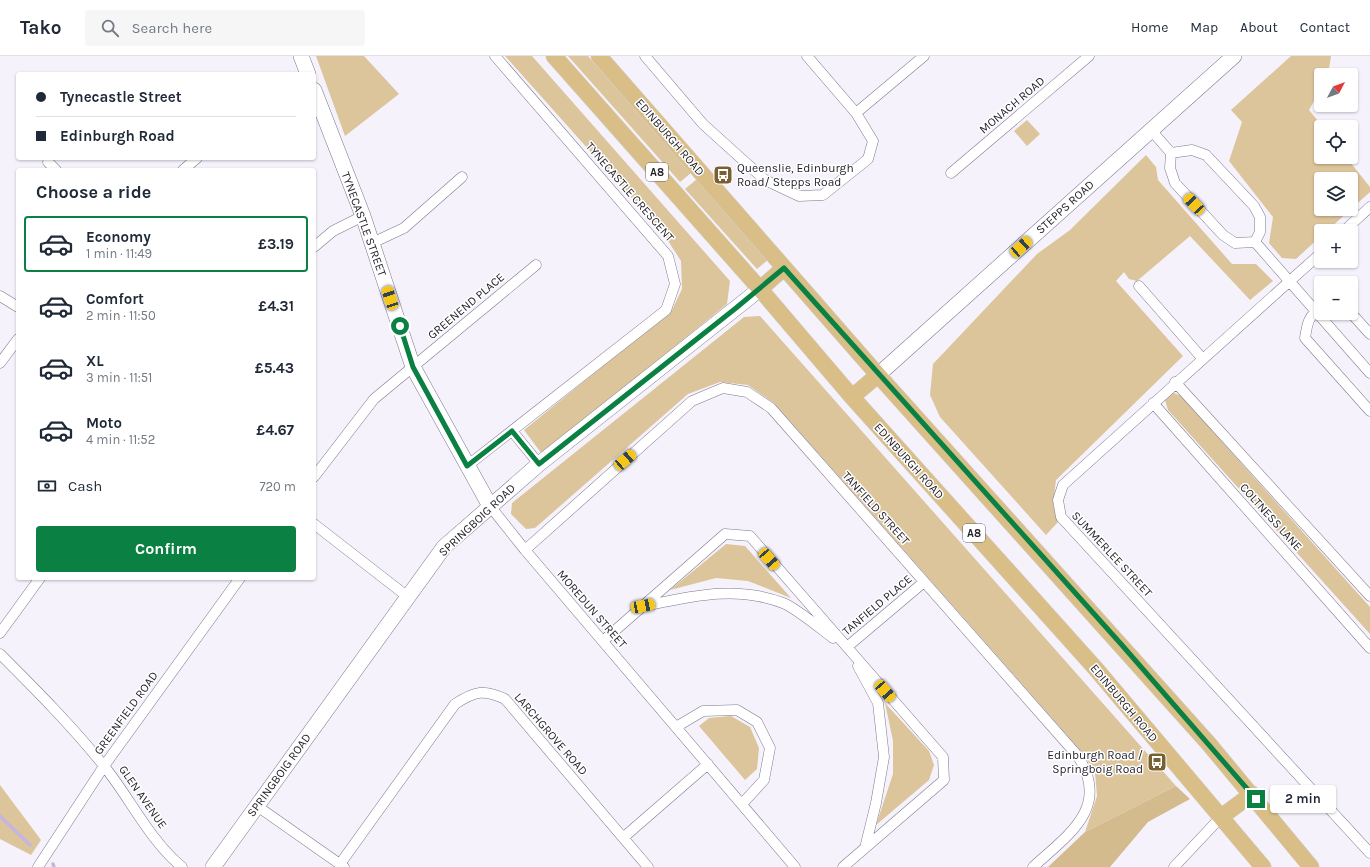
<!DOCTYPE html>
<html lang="en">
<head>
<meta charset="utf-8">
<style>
	body { margin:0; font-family:Karla,sans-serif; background:#f6f6f7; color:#1f2937; height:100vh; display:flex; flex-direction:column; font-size:15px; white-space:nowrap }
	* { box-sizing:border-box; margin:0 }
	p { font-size:13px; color:#747a83 }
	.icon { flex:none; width:22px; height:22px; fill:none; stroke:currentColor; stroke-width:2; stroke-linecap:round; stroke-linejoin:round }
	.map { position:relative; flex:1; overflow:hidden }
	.panel { position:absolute; left:16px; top:112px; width:300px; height:412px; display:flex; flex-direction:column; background:#fff; border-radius:4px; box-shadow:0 1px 3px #0004 }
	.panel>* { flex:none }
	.banner { position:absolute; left:16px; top:16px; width:300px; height:88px; border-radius:4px; box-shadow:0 1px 3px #0004; display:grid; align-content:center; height:88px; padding:0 20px; background:#fff }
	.needle { width:26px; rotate:49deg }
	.fabs { position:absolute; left:1314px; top:12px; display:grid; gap:8px }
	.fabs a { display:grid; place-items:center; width:44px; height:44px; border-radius:4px; background:#fff; box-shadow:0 1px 3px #0004; font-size:20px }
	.end { position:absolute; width:18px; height:18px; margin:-9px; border:5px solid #0b8043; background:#fff; box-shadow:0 0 0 2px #fff }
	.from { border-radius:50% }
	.bubble { position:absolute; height:28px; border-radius:4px; background:#fff; box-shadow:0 1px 3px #0004; font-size:13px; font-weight:700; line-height:28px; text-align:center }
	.car { position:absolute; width:12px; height:24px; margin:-12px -6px; border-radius:5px; box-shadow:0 0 3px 1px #0007; background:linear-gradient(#f5c518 24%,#345 0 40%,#f5c518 0 76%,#345 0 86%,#f5c518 0) }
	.banner b { display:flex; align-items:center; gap:14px; height:38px; font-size:15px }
	.banner b+b { border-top:1px solid #e0e1e3 }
	.banner i { width:10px; height:10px; background:#1f2937 }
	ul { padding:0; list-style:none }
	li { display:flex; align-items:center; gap:12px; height:56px; margin:0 8px 6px; padding:0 12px; border:2px solid transparent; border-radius:4px }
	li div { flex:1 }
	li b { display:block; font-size:15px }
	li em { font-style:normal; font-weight:700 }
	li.active { border-color:#0b8043 }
	li>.icon { width:36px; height:36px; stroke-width:1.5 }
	h2 { padding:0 20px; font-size:18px; line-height:48px }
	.pay { display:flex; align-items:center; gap:10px; height:44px; padding:0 20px; font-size:15px }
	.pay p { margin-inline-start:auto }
	.action { display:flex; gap:8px; margin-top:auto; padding:8px 20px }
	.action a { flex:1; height:46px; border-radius:4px; background:#0b8043; color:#fff; font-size:16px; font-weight:700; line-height:46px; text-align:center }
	header { display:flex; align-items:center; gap:24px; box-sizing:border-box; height:56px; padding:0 20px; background:#fff; border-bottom:1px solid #e0e1e3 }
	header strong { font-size:19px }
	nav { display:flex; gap:22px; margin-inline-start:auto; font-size:14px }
	.search { width:280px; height:36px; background:#f6f6f7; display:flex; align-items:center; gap:10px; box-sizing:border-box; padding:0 14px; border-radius:4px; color:#747a83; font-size:15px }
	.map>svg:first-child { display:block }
</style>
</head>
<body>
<header>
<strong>Tako</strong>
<div class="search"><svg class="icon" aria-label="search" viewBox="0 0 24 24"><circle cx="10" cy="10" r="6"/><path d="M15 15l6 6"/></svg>Search here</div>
<nav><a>Home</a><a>Map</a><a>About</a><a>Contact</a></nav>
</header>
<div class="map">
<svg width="1370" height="811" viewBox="0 0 1370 811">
	<rect width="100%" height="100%" fill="#f5f2fc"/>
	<!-- green -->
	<path fill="#dcc49b" d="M316 0H364L399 38 345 80Z
		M505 0H532L730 225 727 248 542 398 524 374 672 254 682 233 681 205 663 177Z
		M568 0H588L691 117 680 126Z
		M1291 0H1331L1328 19H1321V33L1309 54 1323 71H1321V101H1346L1370 131V136L1351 153V123H1321V153H1351L1327 175H1321V180L1296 203 1282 202 1269 187 1273 161 1229 105 1242 66 1231 54Z
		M1027 64 1040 78 1027 90 1014 75Z
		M1146 99 1156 111 1158 124 1232 208H1256L1273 225 1250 244 1190 180 1137 225 1129 223 1124 216 1116 225 1183 300 1056 424 1053 449 1059 465 1046 479 940 361 930 339 933 308 1037 198 1070 174Z
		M697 123 769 203 757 213 685 133Z
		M760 260 1176 730 1085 776 1097 740 1095 716 1081 695 775 348 748 329 720 326 688 338 535 472 526 473 511 458 512 447 744 261Z
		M1174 337 1181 340 1370 551V578L1168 354 1165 344Z
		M726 488 745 490 791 542 748 525 716 522 670 534Z
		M885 647 929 695 934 709 929 724 876 769 893 718V685Z
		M731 660 750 671 759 692 757 713 745 724 699 670 709 662Z
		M0 729 41 784 31 799 0 783Z"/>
	<!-- forest -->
	<path fill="#d4bb8e" d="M1176 730 1190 743 1148 766 1110 811H1048L1085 776Z"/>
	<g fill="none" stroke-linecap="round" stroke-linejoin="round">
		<!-- stream -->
		<path stroke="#c5b5e3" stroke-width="3.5" d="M0 760 30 789
			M53 808 54 811"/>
		<!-- street casing -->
		<g stroke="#7e778d" stroke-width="11">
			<path id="street" d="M645 0 703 68 765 124 799 140 823 139 868 103 873 85 856 57 807 0
				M856 57 924 0
				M1151 74 1171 97 1170 112 1175 127 1223 179 1235 187 1255 186
				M1171 97 1192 94 1206 99 1254 150 1260 161V176L1255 186
				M48 106 56 114
				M183 114 197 102
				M951 117 1089 0
				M1344 175 1370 151
				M1255 186 1370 317
				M372 187 404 172 462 121
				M314 191 333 175 363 160
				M1321 197 1063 429 1058 444 1061 461 1370 797
				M1139 230 1202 302
				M0 240 18 251
				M1321 253C1308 259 1307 269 1305 282L1370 355
				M1351 257 1370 278
				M0 307 18 283
				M1175 326 1370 540
				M1153 347 1370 592
				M512 375 539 408
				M467 410 666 254 675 228 668 200 495 0
				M314 421 374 343 536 209
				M490 450 525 494 795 811
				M314 468 408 541
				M525 494 692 345 723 332 747 336 771 352 1077 699C1112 751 1068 779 1033 811
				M645 550C692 540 736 529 783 547 796 552 821 573 833 582
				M0 577 40 522
				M603 585 725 478 750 480 943 701 944 724 843 811
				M847 591 924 526
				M0 598C36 634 72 670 104 710 130 742 150 785 182 811
				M858 610 878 647 884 701 876 747 865 792
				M676 671 703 655 737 654 757 666 770 692 764 724 742 748
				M257 750 344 811
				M624 781 708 708
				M340 808 455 648C475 635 484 633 505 643L648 811
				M38 811 104 710 240 522
				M1174 811 1221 761"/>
		</g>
		<!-- secondary casing -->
		<g stroke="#7e778d" stroke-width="16">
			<path id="secondary" d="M301 0 308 18
				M314 34 363 160 413 311 490 450
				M878 319 1234 0
				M213 811 444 491 539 408 760 233"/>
		</g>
		<!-- primary casing -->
		<g stroke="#d3d2d4" stroke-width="17">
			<path id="primary" d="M554 0 760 233 852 341 1096 613 1263 811
				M599 0 878 319 1209 688 1311 811
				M760 233 784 212
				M852 341 878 319
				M1221 761 1252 738"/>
		</g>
		<!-- street -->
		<use href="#street" stroke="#fff" stroke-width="10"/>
		<!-- secondary -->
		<use href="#secondary" stroke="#fff" stroke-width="15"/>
		<!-- primary -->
		<use href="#primary" stroke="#d9be88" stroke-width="16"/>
	</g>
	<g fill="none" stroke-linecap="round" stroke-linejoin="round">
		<!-- route -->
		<path stroke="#0b8043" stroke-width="5" d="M400 270 413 311 467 410 512 375 539 408 736 252 784 212 1121 588 1256 743"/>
	</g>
	<!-- icons -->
	<defs>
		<g id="bus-square" transform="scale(1)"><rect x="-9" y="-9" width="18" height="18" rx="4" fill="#7a6031" stroke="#fff"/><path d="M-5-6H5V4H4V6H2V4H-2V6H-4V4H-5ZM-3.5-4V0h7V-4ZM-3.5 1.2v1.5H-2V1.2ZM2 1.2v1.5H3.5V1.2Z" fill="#fff"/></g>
	</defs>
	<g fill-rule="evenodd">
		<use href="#bus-square" x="723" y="119"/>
		<use href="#bus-square" x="1157" y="706"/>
	</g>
	<g text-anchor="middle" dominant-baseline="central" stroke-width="3" stroke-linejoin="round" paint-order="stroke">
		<!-- shield labels -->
		<g fill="#fff" stroke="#646268" stroke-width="1">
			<rect x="646" y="107" width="22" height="18" rx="3"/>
			<rect x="963" y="468" width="22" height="18" rx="3"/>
		</g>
		<g font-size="11" font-weight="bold" fill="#211e27">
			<text x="657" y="116">A8</text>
			<text x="974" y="477">A8</text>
		</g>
		<!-- street labels -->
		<g font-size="12" fill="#211e27" stroke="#fff">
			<text transform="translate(1012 49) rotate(-40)">MONACH ROAD</text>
			<text transform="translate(670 81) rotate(49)">EDINBURGH ROAD</text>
			<text transform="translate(630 136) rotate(49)">TYNECASTLE CRESCENT</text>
			<text transform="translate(1065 151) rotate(-42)">STEPPS ROAD</text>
			<text transform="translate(364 168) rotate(70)">TYNECASTLE STREET</text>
			<text transform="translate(466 250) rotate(-40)">GREENEND PLACE</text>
			<text transform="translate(909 405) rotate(48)">EDINBURGH ROAD</text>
			<text transform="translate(876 452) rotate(48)">TANFIELD STREET</text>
			<text transform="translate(1271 461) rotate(48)">COLTNESS LANE</text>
			<text transform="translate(477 464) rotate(-43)">SPRINGBOIG ROAD</text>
			<text transform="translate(1112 498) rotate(47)">SUMMERLEE STREET</text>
			<text transform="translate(877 549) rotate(-40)">TANFIELD PLACE</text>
			<text transform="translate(592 553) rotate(49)">MOREDUN STREET</text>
			<text transform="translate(1124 647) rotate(50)">EDINBURGH ROAD</text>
			<text transform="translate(126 657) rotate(-54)">GREENFIELD ROAD</text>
			<text transform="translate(551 678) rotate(49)">LARCHGROVE ROAD</text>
			<text transform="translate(279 719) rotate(-54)">SPRINGBOIG ROAD</text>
			<text transform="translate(143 741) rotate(55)">GLEN AVENUE</text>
		</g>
		<!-- poi labels -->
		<g font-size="12" fill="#211e27" stroke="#fff" text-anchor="start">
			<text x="737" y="112">Queenslie, Edinburgh<tspan x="737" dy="14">Road/ Stepps Road</tspan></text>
			<text x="1143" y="699" text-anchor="end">Edinburgh Road /<tspan x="1143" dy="14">Springboig Road</tspan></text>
		</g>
	</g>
</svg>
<div class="fabs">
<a><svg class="needle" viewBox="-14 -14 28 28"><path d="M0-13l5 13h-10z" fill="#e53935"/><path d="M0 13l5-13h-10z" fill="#747a83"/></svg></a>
<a><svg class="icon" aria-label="locate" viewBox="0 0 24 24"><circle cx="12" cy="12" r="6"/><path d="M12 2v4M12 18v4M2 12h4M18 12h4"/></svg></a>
<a><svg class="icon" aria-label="layers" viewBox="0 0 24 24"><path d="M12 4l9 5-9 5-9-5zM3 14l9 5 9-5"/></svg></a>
<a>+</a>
<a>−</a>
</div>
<i class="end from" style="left:400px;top:270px"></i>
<i class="end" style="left:1256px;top:743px"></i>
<div class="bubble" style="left:1270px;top:729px;width:66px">2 min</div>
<i class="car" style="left:1194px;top:148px;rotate:317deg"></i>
<i class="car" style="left:1021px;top:191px;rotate:48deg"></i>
<i class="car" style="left:390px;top:242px;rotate:342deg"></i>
<i class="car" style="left:625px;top:404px;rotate:49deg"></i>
<i class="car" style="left:769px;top:503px;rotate:139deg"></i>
<i class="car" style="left:643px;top:550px;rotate:79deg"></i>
<i class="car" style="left:885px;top:635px;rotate:139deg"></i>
<div class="banner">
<b><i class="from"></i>Tynecastle Street</b>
<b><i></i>Edinburgh Road</b>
</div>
<section class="panel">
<h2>Choose a ride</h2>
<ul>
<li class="active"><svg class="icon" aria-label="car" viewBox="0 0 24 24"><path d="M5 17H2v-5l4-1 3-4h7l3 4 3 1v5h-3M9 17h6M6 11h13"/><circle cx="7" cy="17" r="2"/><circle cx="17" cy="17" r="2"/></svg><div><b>Economy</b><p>1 min · 11:49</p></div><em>£3.19</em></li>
<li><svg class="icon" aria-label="car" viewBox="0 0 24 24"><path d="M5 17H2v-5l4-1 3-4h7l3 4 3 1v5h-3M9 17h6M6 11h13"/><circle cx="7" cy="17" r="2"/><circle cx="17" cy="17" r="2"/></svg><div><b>Comfort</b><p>2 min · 11:50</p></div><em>£4.31</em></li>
<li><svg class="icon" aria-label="car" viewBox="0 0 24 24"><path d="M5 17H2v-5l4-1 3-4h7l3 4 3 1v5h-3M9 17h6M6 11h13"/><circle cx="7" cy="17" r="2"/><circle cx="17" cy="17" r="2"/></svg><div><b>XL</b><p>3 min · 11:51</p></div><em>£5.43</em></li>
<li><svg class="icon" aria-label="car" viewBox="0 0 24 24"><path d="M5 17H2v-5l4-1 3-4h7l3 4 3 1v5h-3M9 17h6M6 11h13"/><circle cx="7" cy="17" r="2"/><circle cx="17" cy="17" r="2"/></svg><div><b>Moto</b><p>4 min · 11:52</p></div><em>£4.67</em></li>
</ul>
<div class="pay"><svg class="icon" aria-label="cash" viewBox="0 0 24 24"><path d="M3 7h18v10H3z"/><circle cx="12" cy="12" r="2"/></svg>Cash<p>720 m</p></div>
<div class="action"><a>Confirm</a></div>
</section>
</div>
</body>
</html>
